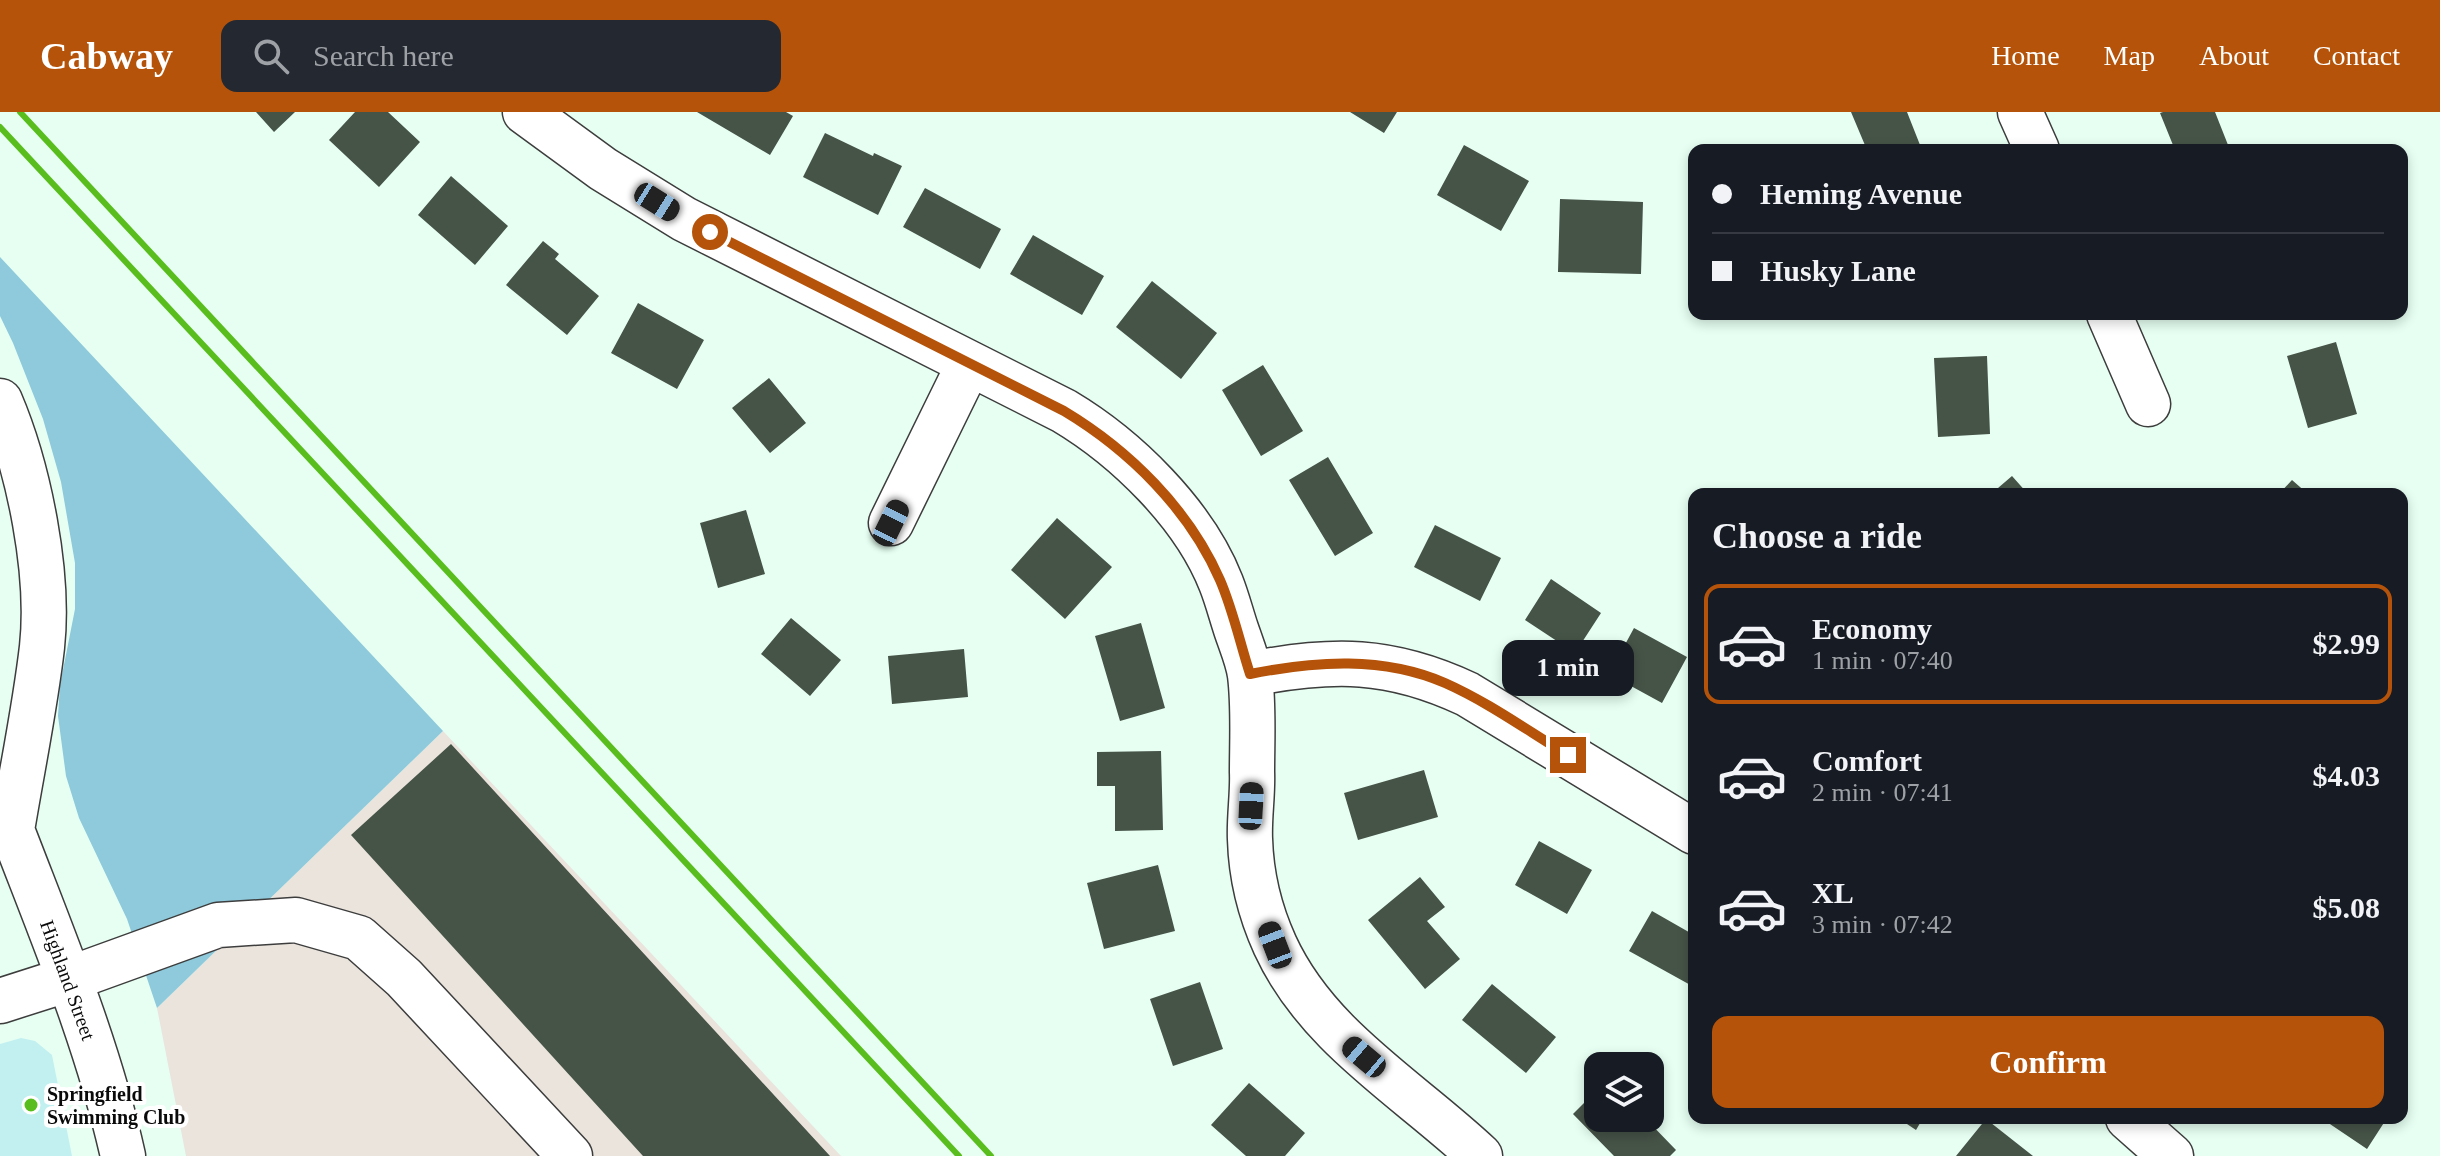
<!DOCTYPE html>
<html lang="en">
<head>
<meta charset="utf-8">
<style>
	body { margin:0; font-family:Georgia,serif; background:#242831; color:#f1f3f6; height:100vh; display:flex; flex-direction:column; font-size:30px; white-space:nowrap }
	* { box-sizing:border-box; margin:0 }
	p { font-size:26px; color:#9ea1a6 }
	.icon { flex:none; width:44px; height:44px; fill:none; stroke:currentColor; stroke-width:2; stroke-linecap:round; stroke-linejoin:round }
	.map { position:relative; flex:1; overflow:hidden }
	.side { position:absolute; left:1688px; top:376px; width:720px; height:636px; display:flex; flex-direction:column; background:#171b24; border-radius:16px; box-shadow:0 4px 12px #0003 }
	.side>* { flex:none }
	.guide { position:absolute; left:1688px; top:32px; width:720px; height:176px; border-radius:16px; box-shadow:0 4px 12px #0003; display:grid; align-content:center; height:176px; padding:0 24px; background:#171b24 }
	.fabs { position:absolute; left:1584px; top:940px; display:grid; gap:16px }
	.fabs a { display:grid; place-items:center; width:80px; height:80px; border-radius:16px; background:#171b24; box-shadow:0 4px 12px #0003; font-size:40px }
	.end { position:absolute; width:36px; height:36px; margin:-18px; border:10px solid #b45309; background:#fff; box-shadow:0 0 0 4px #fff }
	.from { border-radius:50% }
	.bubble { position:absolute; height:56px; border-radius:16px; background:#171b24; box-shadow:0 4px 12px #0003; font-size:26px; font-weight:800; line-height:56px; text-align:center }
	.car { position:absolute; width:24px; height:48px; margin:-24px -12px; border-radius:10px; box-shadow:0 0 6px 2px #0007; background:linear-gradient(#222 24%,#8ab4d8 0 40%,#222 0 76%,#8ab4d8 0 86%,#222 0) }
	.guide b { display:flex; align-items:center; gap:28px; height:76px; font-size:30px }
	.guide b+b { border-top:2px solid #363941 }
	.guide i { width:20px; height:20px; background:#f1f3f6 }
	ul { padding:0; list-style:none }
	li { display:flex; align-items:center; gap:24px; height:120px; margin:0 16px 12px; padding:0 8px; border:4px solid transparent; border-radius:16px }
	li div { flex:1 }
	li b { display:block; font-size:30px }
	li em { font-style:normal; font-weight:800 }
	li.active { border-color:#b45309 }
	li>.icon { width:72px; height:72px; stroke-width:1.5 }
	h2 { padding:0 24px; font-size:36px; line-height:96px }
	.cta { display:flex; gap:16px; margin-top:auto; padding:16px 24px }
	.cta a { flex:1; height:92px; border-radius:16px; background:#b45309; color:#fff; font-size:32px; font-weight:800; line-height:92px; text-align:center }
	header { display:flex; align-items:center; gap:48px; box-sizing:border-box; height:112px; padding:0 40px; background:#b45309; color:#fff }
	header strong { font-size:38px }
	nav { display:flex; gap:44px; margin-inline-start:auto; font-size:28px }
	.search { width:560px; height:72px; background:#242831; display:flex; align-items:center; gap:20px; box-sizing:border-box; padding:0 28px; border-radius:16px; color:#9ea1a6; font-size:30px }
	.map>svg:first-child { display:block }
</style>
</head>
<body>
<header>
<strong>Cabway</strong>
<div class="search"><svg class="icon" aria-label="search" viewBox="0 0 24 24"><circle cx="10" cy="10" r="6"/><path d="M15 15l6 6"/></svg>Search here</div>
<nav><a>Home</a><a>Map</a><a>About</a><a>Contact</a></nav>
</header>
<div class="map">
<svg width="2440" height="1044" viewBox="0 0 2440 1044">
	<rect width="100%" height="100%" fill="#e6fff2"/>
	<!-- industrial -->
	<path fill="#eae4dd" d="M443 619 841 1044H186L157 896Z"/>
	<!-- forest -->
	<path fill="#8ecadb" d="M0 145 443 619 157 896 127 807 79 706 66 664 58 604 60 573 75 497V451L61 370 43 307 13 231 0 204Z"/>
	<!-- pitch -->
	<path fill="#c2f0f1" d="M21 926 35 929 52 943 72 1044H0V932Z"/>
	<!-- building -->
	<path fill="#465347" d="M256 0H295L274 20Z
		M355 0H388L420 30 379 75 329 28Z
		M697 0H786L793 4 770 43Z
		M1350 0H1397L1384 21Z
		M1851 0H1907L1922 38H1867Z
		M2163 0H2215L2230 38H2175L2160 1Z
		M825 21 873 44 874 41 902 54 878 103 803 65Z
		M1464 33 1529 69 1501 119 1437 83Z
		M451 64 508 114 475 153 418 103Z
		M925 76 1001 117 980 157 903 115Z
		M1560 87 1643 90 1641 162 1558 160Z
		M1033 123 1104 164 1082 203 1010 162Z
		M543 129 559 142 555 147 599 184 567 223 506 173Z
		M1152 169 1217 221 1181 267 1116 215Z
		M638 191 704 228 677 277 611 241Z
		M2336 230 2357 302 2308 316 2287 244Z
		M1987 244 1990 322 1938 325 1934 246Z
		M1263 253 1303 319 1261 344 1222 278Z
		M769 266 806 311 770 341 732 296Z
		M1328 345 1373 421 1335 444 1289 368Z
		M2012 364 2028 382H1991Z
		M2292 368 2308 382H2279Z
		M746 398 765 462 718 476 700 411Z
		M1057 406 1112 455 1065 507 1011 458Z
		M1435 413 1501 446 1480 489 1414 455Z
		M1551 467 1601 501 1575 541 1525 508Z
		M791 506 841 548 810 584 761 542Z
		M1141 511 1165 596 1120 609 1095 524Z
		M1634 516 1687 545 1662 591 1609 562Z
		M964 537 968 585 892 592 888 544Z
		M451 632 830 1044H643L351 723Z
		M1161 639 1163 718 1115 719V674H1097V640Z
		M1424 658 1438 705 1358 728 1344 681Z
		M1539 729 1592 758 1567 802 1515 773Z
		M1158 753 1175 819 1104 837 1087 771Z
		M1420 765 1445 795 1427 809 1460 847 1425 877 1368 808Z
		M1652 799 1694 823V875L1629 839Z
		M1200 870 1223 937 1173 954 1150 887Z
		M1492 872 1556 925 1526 961 1462 908Z
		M1249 971 1305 1021 1285 1044H1246L1211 1013Z
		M1598 977V1006H1645L1676 1038 1670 1044H1614L1573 1002Z
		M1898 1006H1923L1916 1018Z
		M2321 1006H2387L2367 1037Z
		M1986 1007 2033 1044H1956Z"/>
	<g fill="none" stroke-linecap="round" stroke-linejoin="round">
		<!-- minor casing -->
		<g stroke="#3d3d3d" stroke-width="47">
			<path id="minor" d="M525 0 603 57 684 107 1064 299C1126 336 1194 402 1221 471 1227 486 1231 502 1236 517 1241 532 1248 548 1250 563 1254 595 1252 629 1252 660 1253 682 1249 705 1250 727 1251 762 1260 800 1275 833 1317 925 1409 977 1480 1044
				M2020 0 2037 38
				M2109 202 2148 292
				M0 289C29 357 50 461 42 535 35 596 22 657 12 718
				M891 411 969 252
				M1250 562C1333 546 1390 546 1467 582L1694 720
				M0 696 12 718C53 825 98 932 123 1044
				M0 889 69 867 218 813 296 808 359 826 404 866 570 1044
				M2128 1006 2171 1044"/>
		</g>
		<!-- minor -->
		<use href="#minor" stroke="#fff" stroke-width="44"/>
		<!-- rail -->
		<path stroke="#59be1d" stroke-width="6" d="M20 0 991 1044
			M0 15 959 1044"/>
	</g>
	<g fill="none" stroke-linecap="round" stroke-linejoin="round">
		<!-- route -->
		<path stroke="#b45309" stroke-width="10" d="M710 120 1064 299C1129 338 1189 397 1220 468 1233 498 1240 531 1250 562 1315 549 1383 544 1445 571 1488 590 1528 619 1568 643"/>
	</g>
	<!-- markers -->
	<circle fill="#59be1d" stroke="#fff" stroke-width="3" cx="31" cy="993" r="8"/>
	<g text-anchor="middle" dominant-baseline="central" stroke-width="8" stroke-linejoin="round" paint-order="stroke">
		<!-- street labels -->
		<g font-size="20" fill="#0a0a0a" stroke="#fff">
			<text transform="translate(68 868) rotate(70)">Highland Street</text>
		</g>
		<!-- poi labels -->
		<g font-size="20" font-weight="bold" fill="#0a0a0a" stroke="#fff" text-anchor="start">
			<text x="47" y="982">Springfield<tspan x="47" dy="23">Swimming Club</tspan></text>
		</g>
	</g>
</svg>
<div class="fabs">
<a><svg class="icon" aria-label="layers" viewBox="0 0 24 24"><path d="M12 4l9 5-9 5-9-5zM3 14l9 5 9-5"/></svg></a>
</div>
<i class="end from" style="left:710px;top:120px"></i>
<i class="end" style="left:1568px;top:643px"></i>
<div class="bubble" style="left:1502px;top:528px;width:132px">1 min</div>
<i class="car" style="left:657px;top:90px;rotate:122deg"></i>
<i class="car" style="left:891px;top:411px;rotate:26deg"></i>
<i class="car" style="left:1251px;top:694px;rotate:3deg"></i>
<i class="car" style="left:1275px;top:833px;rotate:339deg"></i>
<i class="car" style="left:1364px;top:945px;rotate:310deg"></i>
<div class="guide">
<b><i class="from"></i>Heming Avenue</b>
<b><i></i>Husky Lane</b>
</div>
<section class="side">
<h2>Choose a ride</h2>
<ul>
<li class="active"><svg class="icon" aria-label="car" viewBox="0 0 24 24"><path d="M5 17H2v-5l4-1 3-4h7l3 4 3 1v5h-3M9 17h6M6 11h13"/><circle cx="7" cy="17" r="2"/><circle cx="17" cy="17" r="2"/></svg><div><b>Economy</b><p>1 min · 07:40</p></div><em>$2.99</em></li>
<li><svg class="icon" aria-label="car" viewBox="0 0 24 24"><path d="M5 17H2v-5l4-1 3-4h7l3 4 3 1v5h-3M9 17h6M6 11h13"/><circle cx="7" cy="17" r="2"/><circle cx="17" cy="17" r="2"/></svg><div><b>Comfort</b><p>2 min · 07:41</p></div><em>$4.03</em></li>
<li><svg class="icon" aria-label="car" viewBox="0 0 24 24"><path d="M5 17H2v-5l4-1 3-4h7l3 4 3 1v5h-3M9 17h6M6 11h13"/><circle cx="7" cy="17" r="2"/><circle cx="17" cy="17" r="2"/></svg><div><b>XL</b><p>3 min · 07:42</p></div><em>$5.08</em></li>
</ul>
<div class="cta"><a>Confirm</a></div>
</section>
</div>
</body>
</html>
